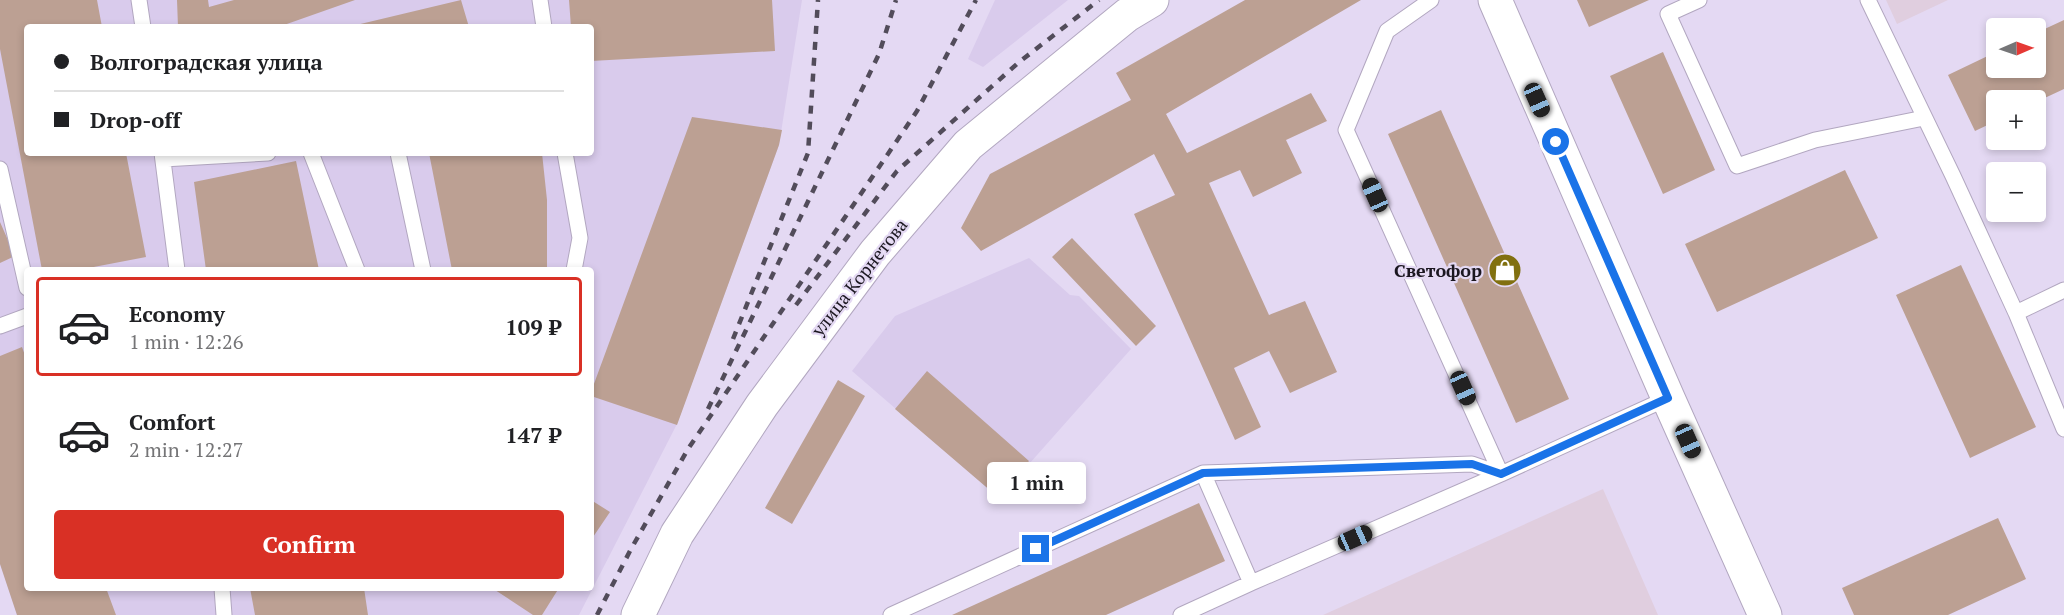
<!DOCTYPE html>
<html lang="en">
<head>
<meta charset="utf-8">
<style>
	body { margin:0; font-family:"PT Serif",serif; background:#f6f6f6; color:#202124; height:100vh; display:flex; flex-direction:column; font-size:22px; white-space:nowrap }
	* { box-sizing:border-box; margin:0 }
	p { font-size:20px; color:#757577 }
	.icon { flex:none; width:33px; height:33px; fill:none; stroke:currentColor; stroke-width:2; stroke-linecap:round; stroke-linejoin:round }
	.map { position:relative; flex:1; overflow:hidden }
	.panel { position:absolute; left:24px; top:267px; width:570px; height:324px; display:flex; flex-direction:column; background:#fff; border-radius:6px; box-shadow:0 3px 9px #0003 }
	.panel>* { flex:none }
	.guide { position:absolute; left:24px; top:24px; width:570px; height:132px; border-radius:6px; box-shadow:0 3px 9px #0003; display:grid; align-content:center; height:132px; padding:0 30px; background:#fff }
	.needle { width:39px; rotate:88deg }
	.buttons { position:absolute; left:1986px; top:18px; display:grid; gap:12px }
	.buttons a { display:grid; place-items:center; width:60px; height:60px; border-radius:6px; background:#fff; box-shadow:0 3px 9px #0003; font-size:30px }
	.end { position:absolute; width:27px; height:27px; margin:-14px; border:8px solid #1a73e8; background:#fff; box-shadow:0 0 0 3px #fff }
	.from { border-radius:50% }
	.bubble { position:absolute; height:42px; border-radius:6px; background:#fff; box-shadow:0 3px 9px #0003; font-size:20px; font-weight:700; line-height:42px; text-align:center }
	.car { position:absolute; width:18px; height:36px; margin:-18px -9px; border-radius:8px; box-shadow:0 0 4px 2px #0007; background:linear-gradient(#222 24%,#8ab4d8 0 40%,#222 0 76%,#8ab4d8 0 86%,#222 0) }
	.guide b { display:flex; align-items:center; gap:21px; height:57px; font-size:22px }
	.guide b+b { border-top:2px solid #e0e0e0 }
	.guide i { width:15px; height:15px; background:#202124 }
	ul { padding:10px 0 0; list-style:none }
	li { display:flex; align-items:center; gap:18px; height:99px; margin:0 12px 9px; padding:0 18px; border:3px solid transparent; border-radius:6px }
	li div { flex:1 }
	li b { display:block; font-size:22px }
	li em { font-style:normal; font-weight:700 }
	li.on { border-color:#d93025 }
	li>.icon { width:54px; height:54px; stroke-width:1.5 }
	.primary-button { display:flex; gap:12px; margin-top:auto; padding:12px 30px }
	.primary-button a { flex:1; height:69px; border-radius:6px; background:#d93025; color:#fff; font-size:24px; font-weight:700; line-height:69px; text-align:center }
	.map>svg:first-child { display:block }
</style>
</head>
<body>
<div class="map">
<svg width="2064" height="615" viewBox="0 0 2064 615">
	<rect width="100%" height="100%" fill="#e4d9f3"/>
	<!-- built -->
	<path fill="#d9cbec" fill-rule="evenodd" d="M0 0H802L779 145 677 424 579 615H17L0 564ZM27 27H591V153H27ZM27 270H591V588H27Z
		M995 0H1068L983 67 968 59Z
		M1029 258 1070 295 1079 296 1131 349 999 498 852 371 895 316Z"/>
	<!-- education -->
	<path fill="#e0cedf" d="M1886 0H1948L1897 24Z
		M1603 489 1658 615H1323Z"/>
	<!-- building -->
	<path fill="#bca093" d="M0 0H97L102 27H27V153H126L146 257 78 270H42L0 49Z
		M177 0H208L209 7 234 0H355L284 25 286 27H178Z
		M461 0 469 27H352V26Z
		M569 0H772L775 51 591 61V27H571Z
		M1245 0H1361L1166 114 1187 153 1311 93 1327 121 1286 140 1302 173 1253 197 1240 170 1209 183 1269 315 1305 301 1337 372 1290 393 1269 351 1234 368 1261 427 1235 440 1134 214 1175 195 1154 154 981 251 961 228 990 174 1131 100 1116 73Z
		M1577 0H1649L1589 27Z
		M2064 20V89L2036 102V100H1996V121L1975 131 1948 75 1996 52V68H2036V33Z
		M1663 52 1715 170 1663 194 1610 76Z
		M1441 110 1569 399 1516 423 1388 134Z
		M692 117 782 130 779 145 677 425 591 396V392Z
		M429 153H542L547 200V270H452Z
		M296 161 319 270H206L194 182Z
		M1845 170 1878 238 1717 312 1685 244Z
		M0 222 15 256 0 263Z
		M1072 238 1156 326 1136 346 1052 257Z
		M1961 265 2036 427 1970 458 1896 295Z
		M22 347 27 361V588H106L116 615H17L0 564V356Z
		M927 371 1029 461 999 498 895 409Z
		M838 380 865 396 792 524 765 508Z
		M591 500 610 512 591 540Z
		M1199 503 1225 561 1106 615H952Z
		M1998 518 2026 579 1948 615H1854L1842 588Z
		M250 588H364L368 615H255Z
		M492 588H559L542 615H533Z"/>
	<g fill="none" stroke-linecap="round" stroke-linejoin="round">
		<!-- lane casing -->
		<g stroke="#b2a7c0" stroke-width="17">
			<path id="lane" d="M139 0 143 27
				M540 0 544 27
				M1699 0 1668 14 1737 166 1815 140 1924 118
				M1868 0 1953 176 2016 313 2064 429
				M162 153 177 270
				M311 153 357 270
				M398 153 423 270
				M565 153 580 238 574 270
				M163 159 268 153
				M0 169 27 288
				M2016 313 2064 290
				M0 326 27 316
				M1251 583 1501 474 1346 130 1387 31 1431 0
				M222 588 224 615
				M891 615 1203 473 1472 464 1501 474 1668 398
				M1181 615 1251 583 1203 473"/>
		</g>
		<!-- secondary casing -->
		<g stroke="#b2a7c0" stroke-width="35">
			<path id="secondary" d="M1495 0 1668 398 1765 615
				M638 615 677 534 762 405 875 253 968 145 1127 15 1152 0"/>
		</g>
		<!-- lane -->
		<use href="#lane" stroke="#fff" stroke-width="15"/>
		<!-- secondary -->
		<use href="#secondary" stroke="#fff" stroke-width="33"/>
		<!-- rail -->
		<path stroke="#524c5a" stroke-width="4.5" stroke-dasharray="8 8" stroke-linecap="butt" d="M796 305 897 171 1018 63 1099 0
			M733 339 808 153 818 0
			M708 409 879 54 896 0
			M597 615 631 549 688 449 917 111 976 0"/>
	</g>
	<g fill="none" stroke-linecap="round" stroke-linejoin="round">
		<!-- route -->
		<path stroke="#1a73e8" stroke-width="8" d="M1036 549 1203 473 1472 464 1501 474 1668 398 1556 142"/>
	</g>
	<!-- icons -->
	<defs>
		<g id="shop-disc" transform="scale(1.725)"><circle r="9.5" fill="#817010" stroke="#e4d9f3"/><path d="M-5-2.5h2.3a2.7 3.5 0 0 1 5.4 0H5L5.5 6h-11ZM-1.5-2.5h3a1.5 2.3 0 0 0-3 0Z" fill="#fff"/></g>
	</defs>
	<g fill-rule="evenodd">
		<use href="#shop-disc" x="1505" y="270"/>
	</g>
	<g text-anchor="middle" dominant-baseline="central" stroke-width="4.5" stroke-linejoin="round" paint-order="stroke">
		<!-- poi labels -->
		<g font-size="18" font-weight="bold" fill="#1b1720" stroke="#e4d9f3" text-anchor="end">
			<text x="1482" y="270">Светофор</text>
		</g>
		<!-- street labels -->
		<g font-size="18" fill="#1b1720" stroke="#e4d9f3">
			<text transform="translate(859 277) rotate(-52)">улица Корнетова</text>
		</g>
	</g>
</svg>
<div class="buttons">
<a><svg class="needle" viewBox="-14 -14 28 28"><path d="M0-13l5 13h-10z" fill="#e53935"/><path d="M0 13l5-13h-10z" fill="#757577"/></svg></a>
<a>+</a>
<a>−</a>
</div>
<i class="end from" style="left:1556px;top:142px"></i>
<i class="end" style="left:1036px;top:549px"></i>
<div class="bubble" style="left:987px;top:462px;width:99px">1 min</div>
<i class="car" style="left:1537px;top:100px;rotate:156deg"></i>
<i class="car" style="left:1375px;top:195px;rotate:336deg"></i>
<i class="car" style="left:1463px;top:388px;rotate:156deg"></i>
<i class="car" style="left:1688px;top:441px;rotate:156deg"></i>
<i class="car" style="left:1355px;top:538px;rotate:66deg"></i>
<div class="guide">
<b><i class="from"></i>Волгоградская улица</b>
<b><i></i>Drop-off</b>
</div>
<section class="panel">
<ul>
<li class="on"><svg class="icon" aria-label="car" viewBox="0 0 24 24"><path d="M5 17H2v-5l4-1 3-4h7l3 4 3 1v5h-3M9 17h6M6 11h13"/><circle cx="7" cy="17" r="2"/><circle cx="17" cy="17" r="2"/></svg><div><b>Economy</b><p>1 min · 12:26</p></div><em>109 ₽</em></li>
<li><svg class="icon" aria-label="car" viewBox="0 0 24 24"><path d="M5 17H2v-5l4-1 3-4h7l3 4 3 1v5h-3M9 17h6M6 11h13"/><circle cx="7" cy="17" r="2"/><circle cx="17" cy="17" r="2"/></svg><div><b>Comfort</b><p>2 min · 12:27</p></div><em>147 ₽</em></li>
</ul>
<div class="primary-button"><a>Confirm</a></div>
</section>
</div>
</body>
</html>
